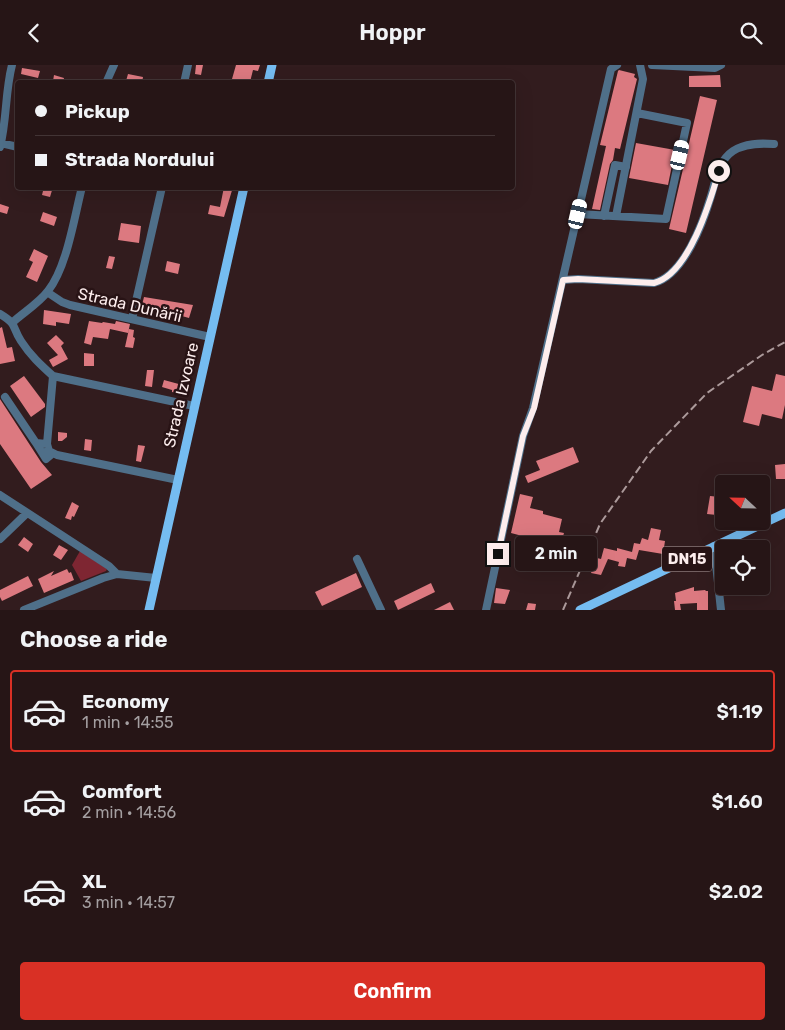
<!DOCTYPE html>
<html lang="en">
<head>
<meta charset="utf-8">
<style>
	body { margin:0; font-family:Rubik,sans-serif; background:#322223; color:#f1f3f6; height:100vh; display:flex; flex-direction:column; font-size:19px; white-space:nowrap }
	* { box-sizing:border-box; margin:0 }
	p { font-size:16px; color:#a49fa1 }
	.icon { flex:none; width:28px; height:28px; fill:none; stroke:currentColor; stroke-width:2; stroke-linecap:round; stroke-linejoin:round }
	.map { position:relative; height:545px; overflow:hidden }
	.drawer { display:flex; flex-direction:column; background:#261516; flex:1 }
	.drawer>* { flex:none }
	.guide { position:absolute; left:15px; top:15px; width:500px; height:110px; border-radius:5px; box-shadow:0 5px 20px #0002,0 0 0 1px #423435; display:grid; align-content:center; height:110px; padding:0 20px; background:#261516 }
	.needle { width:32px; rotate:292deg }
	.tools { position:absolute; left:715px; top:410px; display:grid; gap:10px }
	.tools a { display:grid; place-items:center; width:55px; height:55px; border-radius:5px; background:#261516; box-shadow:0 5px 20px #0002,0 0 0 1px #423435; font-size:25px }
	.end { position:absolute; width:22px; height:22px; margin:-11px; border:6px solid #fdeded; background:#111; box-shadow:0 0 0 2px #111 }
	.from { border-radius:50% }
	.bubble { position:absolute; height:35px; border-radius:5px; background:#261516; box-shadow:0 5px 20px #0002,0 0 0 1px #423435; font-size:16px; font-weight:600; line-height:35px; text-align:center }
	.car { position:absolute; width:15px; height:30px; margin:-15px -8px; border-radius:6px; box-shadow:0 0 4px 1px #0007; background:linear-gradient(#fff 24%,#345 0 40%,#fff 0 76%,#345 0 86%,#fff 0) }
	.guide b { display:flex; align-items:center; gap:18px; height:48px; font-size:19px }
	.guide b+b { border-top:1px solid #423435 }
	.guide i { width:12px; height:12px; background:#f1f3f6 }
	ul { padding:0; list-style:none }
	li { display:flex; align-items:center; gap:15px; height:82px; margin:0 10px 8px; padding:0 10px; border:2px solid transparent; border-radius:5px }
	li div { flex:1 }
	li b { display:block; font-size:19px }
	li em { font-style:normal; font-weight:600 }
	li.selected { border-color:#d93025 }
	li>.icon { width:45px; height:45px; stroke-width:1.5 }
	h2 { padding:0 20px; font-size:22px; line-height:60px }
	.cta { display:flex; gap:10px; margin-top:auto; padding:10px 20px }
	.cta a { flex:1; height:58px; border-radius:5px; background:#d93025; color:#fff; font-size:20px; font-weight:600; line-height:58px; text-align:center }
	header { display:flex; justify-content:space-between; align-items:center; height:65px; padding:0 20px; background:#261516; font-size:22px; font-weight:600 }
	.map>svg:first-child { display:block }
</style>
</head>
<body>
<header><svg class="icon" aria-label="back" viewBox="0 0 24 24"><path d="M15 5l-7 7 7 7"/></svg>Hoppr<svg class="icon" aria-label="search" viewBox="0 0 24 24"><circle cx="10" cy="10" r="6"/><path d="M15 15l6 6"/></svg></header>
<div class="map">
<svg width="785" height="545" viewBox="0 0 785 545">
	<rect width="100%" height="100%" fill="#321c1e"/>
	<!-- green -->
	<path fill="#7e2632" d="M80 486 107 504 106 506 81 516 72 500Z"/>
	<!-- building -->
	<path fill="#dc7980" d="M196 0H203L201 10 195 9Z
		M236 0H260L258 6 253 5 250 17 247 16 246 18 232 14Z
		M22 3 40 6 38 13 21 9Z
		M619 5 635 9 634 12 637 14 620 84 615 83 613 95 610 99 600 145 592 144 606 81 600 80 618 6Z
		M128 9 143 12 142 18 126 16Z
		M54 10 64 13 63 18 53 16Z
		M720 10 721 22H689V11Z
		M700 31 717 35 686 168 669 164Z
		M636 78 675 85 668 120 629 113Z
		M44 122H53L50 132 42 130Z
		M224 122H233L224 152 208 149 210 140 220 142Z
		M0 139 9 142 7 149 0 147Z
		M43 147 57 152 54 161 40 156Z
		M121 158 141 161 139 178 118 175Z
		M34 184 48 191 37 217 26 212 33 197 29 195Z
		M109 191 115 192 112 204 106 203Z
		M167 196 180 199 178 209 165 206Z
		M144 232 193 240 189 253 142 240Z
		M44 245 71 249 69 259 56 257V261L43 259Z
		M89 256 102 258 103 257 115 259 116 256 130 259 128 268 110 264 108 274 93 272 91 280 84 278Z
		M2 262 7 283 12 282 15 296 0 299V263Z
		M129 264 134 265 133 272 135 273 133 283 125 282Z
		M56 270 64 278 61 281 68 294 53 302 49 295 58 290 47 278Z
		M84 288 94 289V301H84Z
		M189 291 197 293 192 308 184 306Z
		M147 305H154L152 322 145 321Z
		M776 309 785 311V340L782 354 762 349 759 361 743 357 752 321 772 326Z
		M24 311 45 339V342L31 352 10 321Z
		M164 315 186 321 184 330 172 327V325L162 322Z
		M0 334 41 397 52 410 31 424 0 379Z
		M58 367 67 368V372L62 376H58Z
		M85 374 92 375 91 386 84 385Z
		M138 380 145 381 141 397 136 396Z
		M573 382 579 397 528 418 525 411 540 405 536 396Z
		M785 399V414H776L775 400Z
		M769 422 770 434H761L762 423Z
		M520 429 533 432 530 443 543 446V449L562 454 559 467 564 468 559 485 529 478 530 473 511 468Z
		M710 431 720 432 717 450 707 449Z
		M72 437 79 441 74 452 72 451 71 455 65 453Z
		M651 463 661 465 659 475 665 476 663 489 639 485 636 495 627 493 625 502 618 501 619 497 608 494 601 510 591 508 597 493 601 494 604 483 617 486V483L632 487 634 478 640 479 642 473 648 475Z
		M24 472 33 479 28 487 18 480Z
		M766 479V481L770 482 771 487 767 490V497H763L760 480Z
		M59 480 68 485 61 495 53 490Z
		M67 504 69 508 71 507 74 515 44 528 38 514 54 506 51 511Z
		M356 508 362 522 322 541 315 527Z
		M28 511 33 521 2 536 0 532V525Z
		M431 518 435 527 398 545 394 536Z
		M694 522V526L705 525 706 526H708V545H697V538L680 539 681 545H675L674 536H676L675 528Z
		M496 523 510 525 505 539 494 538Z
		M450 537 454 545H434Z
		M528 538 536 539 535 545H526Z"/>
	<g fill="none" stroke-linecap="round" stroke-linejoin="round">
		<!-- minor -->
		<path stroke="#4f6f89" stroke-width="8" d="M652 0 715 3 721 0
			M106 18 114 0
			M184 18 188 0
			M0 78 18 82
			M0 82C7 55 5 27 12 0
			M578 149 666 154 687 58 637 48
			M604 151 615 100 626 102
			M616 151 643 14 640 0
			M563 215 578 214 654 218C684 210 703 158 711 131 716 115 718 96 733 86 745 78 760 78 774 79
			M47 227 62 237 70 240 210 272
			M0 249C18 260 11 260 21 276 30 290 41 300 53 311L194 341
			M132 254 162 122
			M13 257C24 247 39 238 48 226 67 202 74 153 82 122
			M53 311 47 379 49 386 57 390 178 415
			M5 332 36 378 47 379
			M36 378 46 394 52 389
			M0 430 109 501 117 509
			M0 474 27 448
			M714 481 721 545
			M357 494 381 545
			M24 545 103 513 117 509 156 513
			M486 545 523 371 533 343 611 4 617 0"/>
		<!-- major -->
		<path stroke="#75bcf1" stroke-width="9" d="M268 18 272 0
			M149 545 244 122
			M580 545 785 448"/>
		<!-- rail -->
		<path stroke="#ac9a9b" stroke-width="2" stroke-dasharray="8 4" stroke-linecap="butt" d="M563 545 600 459 651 386 707 328 762 290 785 277"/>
	</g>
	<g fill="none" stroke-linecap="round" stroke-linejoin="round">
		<!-- route -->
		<path stroke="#fdeded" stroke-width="6" d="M498 489 523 371 534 343 563 215 578 214 654 218C689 209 710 137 719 106"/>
	</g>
	<g text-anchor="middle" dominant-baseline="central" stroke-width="5" stroke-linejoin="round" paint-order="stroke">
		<!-- shield labels -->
		<rect fill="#281315" stroke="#bdacac" stroke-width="1" x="662" y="481.5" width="50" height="25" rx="4"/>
		<g font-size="15" font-weight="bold" fill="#fdeded">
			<text x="687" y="494">DN15</text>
		</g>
		<!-- street labels -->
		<g font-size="16" fill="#fdeded" stroke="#281315">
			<text transform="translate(130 240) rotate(13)">Strada Dunării</text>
			<text transform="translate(181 330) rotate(-77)">Strada Izvoare</text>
		</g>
	</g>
</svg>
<div class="tools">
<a><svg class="needle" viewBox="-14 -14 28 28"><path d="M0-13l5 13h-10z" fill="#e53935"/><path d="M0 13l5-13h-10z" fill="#a49fa1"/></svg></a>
<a><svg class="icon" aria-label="locate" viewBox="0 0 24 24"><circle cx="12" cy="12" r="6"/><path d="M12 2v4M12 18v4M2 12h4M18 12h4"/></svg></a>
</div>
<i class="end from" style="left:719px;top:106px"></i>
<i class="end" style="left:498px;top:489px"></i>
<div class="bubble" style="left:515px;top:471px;width:82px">2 min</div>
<i class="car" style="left:680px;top:90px;rotate:13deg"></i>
<i class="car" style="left:578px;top:149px;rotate:13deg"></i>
<div class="guide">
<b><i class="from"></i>Pickup</b>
<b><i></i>Strada Nordului</b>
</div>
</div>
<section class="drawer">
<h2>Choose a ride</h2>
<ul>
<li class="selected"><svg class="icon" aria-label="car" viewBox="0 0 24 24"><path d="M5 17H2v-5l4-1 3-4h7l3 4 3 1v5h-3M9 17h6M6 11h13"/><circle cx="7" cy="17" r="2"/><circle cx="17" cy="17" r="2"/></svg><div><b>Economy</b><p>1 min · 14:55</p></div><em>$1.19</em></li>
<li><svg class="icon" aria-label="car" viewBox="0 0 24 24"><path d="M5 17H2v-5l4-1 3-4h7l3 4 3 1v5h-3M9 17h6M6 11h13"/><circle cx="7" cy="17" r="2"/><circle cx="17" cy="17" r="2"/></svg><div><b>Comfort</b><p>2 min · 14:56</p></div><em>$1.60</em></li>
<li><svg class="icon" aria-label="car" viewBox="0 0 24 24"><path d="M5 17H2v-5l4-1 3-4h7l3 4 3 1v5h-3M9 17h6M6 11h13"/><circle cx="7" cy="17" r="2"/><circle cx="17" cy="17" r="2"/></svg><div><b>XL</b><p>3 min · 14:57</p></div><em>$2.02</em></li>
</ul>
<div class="cta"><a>Confirm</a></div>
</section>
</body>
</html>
